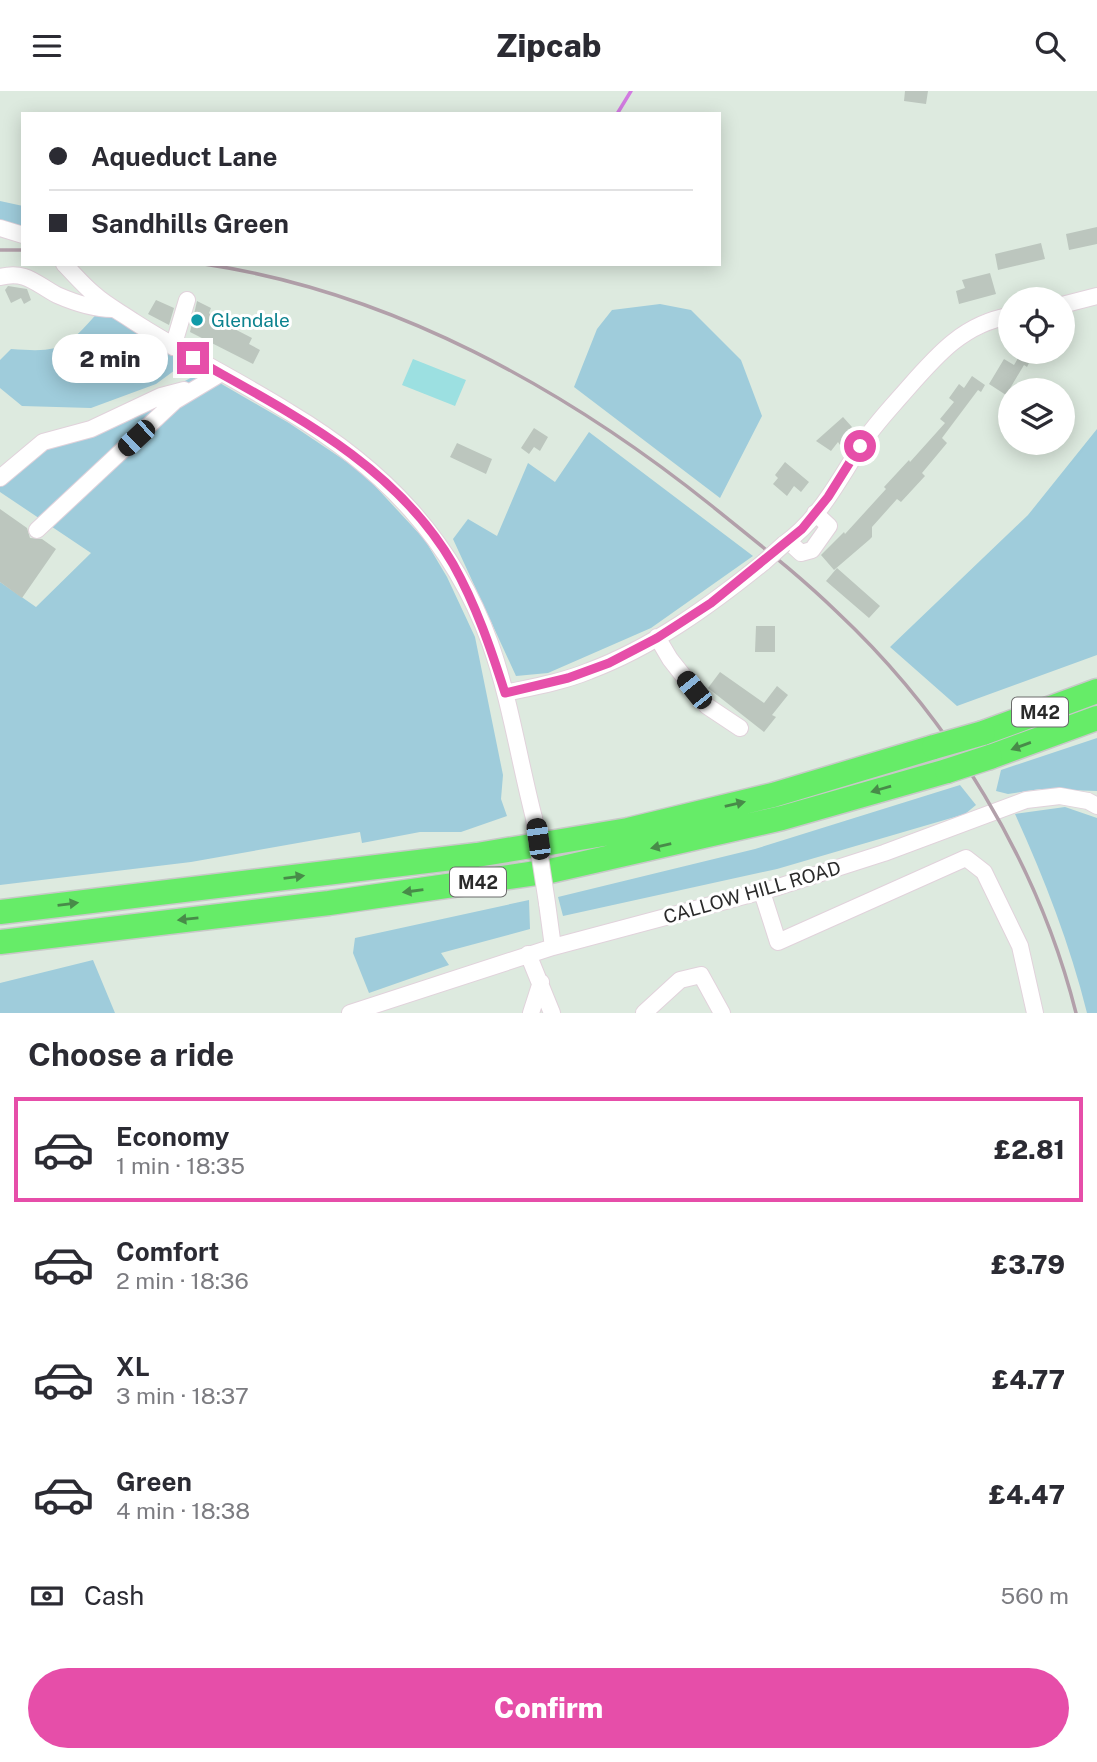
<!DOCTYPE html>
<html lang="en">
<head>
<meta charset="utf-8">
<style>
	body { margin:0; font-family:"Public Sans",sans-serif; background:#f2f2f3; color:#2b2b33; height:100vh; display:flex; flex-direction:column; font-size:26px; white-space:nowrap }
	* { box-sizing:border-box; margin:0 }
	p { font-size:23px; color:#7c7c81 }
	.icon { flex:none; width:38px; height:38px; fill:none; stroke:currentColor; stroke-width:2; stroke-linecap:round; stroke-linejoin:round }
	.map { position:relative; height:922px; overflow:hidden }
	.side { display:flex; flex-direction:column; background:#fff; flex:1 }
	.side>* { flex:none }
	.guide { position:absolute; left:21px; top:21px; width:700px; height:154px; border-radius:0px; box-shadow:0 4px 18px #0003; display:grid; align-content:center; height:154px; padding:0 28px; background:#fff }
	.controls { position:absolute; left:998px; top:196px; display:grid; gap:14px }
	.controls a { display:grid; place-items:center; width:77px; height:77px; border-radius:50%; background:#fff; box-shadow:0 4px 18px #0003; font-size:35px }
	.end { position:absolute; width:32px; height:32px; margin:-16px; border:9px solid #e64ea9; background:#fff; box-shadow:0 0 0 4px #fff }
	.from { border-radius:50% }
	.bubble { position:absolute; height:49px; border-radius:24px; background:#fff; box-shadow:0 4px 18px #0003; font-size:23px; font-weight:800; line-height:49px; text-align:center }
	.car { position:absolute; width:21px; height:42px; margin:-21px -10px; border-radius:9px; box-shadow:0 0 5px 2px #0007; background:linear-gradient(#222 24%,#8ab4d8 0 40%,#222 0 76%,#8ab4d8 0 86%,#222 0) }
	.guide b { display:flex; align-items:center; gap:24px; height:66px; font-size:26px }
	.guide b+b { border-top:2px solid #e1e1e2 }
	.guide i { width:18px; height:18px; background:#2b2b33 }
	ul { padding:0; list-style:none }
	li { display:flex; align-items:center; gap:21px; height:105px; margin:0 14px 10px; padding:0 14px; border:4px solid transparent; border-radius:0px }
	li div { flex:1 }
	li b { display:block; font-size:26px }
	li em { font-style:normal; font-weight:800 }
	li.current { border-color:#e64ea9 }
	li>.icon { width:63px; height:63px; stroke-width:1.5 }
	h2 { padding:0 28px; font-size:32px; line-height:84px }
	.pay { display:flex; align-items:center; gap:18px; height:77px; padding:0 28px; font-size:26px }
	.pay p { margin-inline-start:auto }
	.action { display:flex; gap:14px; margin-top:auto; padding:14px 28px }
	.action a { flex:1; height:80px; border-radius:42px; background:#e64ea9; color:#fff; font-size:28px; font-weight:800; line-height:80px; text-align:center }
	header { display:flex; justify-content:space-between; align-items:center; height:91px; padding:0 28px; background:#fff; font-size:32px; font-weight:800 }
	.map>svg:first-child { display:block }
</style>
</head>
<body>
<header><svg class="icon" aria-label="menu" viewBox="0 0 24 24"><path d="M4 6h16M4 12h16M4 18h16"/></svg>Zipcab<svg class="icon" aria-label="search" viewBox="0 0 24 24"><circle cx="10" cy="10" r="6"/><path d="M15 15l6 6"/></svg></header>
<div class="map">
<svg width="1097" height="922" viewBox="0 0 1097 922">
	<rect width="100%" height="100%" fill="#ddeadf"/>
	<!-- green -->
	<path fill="#9fccdb" d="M0 110 23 115V140L0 132Z
		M660 213 691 219 741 269 762 325 720 407 574 296 597 238 612 219Z
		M101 218 186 271 156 293 91 317 22 315 0 297V269L11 258C64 262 66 257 101 218Z
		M201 281 289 332 362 381 425 449 447 486 475 546 503 684 501 708 507 725 461 741H420L362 752 360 741 191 771 0 794V491L36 516 91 462 0 401V377L110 332Z
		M1097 338V564L957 615 890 556 1028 424Z
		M589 341 753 465 651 537 548 582 516 585 453 448 468 428 497 445 528 372 555 391Z
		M1097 647V700L1040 698 1008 703 996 700 1001 679Z
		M960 694 976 714 965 723 777 778 563 825 558 806 755 758Z
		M1065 716 1097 727V922H1087C1070 853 1044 787 1015 723Z
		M529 809 530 838 441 862 449 874 369 902 353 862 355 847Z
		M93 869 115 922H0V892Z"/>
	<!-- pitch -->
	<path fill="#9ce0e1" d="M413 268 466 289 455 315 402 294Z"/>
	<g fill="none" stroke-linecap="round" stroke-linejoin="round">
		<!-- stream -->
		<path stroke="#d27be1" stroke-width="3.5" d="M617 23 631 0"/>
	</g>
	<!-- building -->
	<path fill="#bcc6be" d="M905 0H928L926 13 904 10Z
		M1097 136V153L1069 159 1066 143Z
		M1041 152 1045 168 998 179 995 163Z
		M990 182 996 203 959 213 956 200 965 197 962 189Z
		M8 195 27 198 31 209 24 213 21 207 11 212 5 199Z
		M156 209 174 217 169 234 148 223Z
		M197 210 211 217 209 222 215 228 252 247 249 253 260 259 253 273 190 241Z
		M1021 262 1031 268 1027 276 1024 274 1006 304 989 293 1004 268 1014 274Z
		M972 285 985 294 981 301 978 299 942 347 947 352 922 382 925 385 901 411 897 408 872 436V446L869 449 834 479 821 464 844 441 845 443 886 398 884 396 909 369 910 371 945 332 940 328 954 311 949 307 959 293 964 297Z
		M843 326 852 336 844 344 847 348 840 354 838 351 831 360 816 350Z
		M534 337 548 346 540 360 534 356 529 363 521 357Z
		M457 352 492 368 486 383 450 366Z
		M785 371 809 391 801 401 794 395 787 405 773 393 778 387 775 384Z
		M0 418 27 437 30 447 42 448 56 458 22 507 0 491Z
		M837 477 880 515 869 527 826 490Z
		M756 535H775V561H755Z
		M720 581 764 612 777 595 788 604 772 624 776 626 764 641 708 597Z"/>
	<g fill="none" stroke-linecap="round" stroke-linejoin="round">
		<!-- minor casing -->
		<g stroke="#e1d2db" stroke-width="18">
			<path id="minor" d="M0 137 23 144
				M64 173C74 183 83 194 94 203 106 214 120 221 133 230 184 263 238 289 289 321 383 377 452 448 490 552 510 608 519 669 534 727
				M0 186C26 179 36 193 57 204 73 211 94 218 112 218
				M1062 214 1097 205
				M173 256 187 209
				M0 387 43 351 91 338 161 305 184 299
				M37 439 175 310 220 283
				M788 450 801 462 812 459 829 435 815 422
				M784 453C818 429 838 391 860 356 871 338 886 322 900 306 932 270 960 233 1010 225
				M657 546 670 568 707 615 740 637
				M505 602C533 596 562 591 589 580 653 556 711 514 764 471
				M762 801 778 851 966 767 984 781 1020 855 1035 922
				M547 812 553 856
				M528 863 552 922
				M350 922 553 856 778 796 884 762 1026 709 1060 705 1088 710 1097 715
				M531 922 541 891
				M644 922 680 889 701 884 722 922"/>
		</g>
		<!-- highway casing -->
		<g stroke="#c8c8c8" stroke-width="27">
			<path id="highway" d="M983 642 1097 600
				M990 666 1097 627
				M0 821 477 764 628 739 773 704 934 656
				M0 851 329 812 550 780 782 727 947 680"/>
		</g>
		<!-- minor -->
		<use href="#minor" stroke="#fff" stroke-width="16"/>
		<!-- highway -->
		<use href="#highway" stroke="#66ec68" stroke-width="24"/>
		<!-- rail -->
		<path stroke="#b2a0aa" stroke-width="3.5" d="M0 159H23
			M204 173C392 201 566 298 712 415 755 450 798 483 837 521 950 627 1038 771 1076 922"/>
		<!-- minor-bridge casing -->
		<g stroke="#e1d2db" stroke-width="18" stroke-linecap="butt">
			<path id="minor-bridge" d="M764 471 784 453
				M534 727 547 812"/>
		</g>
		<!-- highway-bridge casing -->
		<g stroke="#c8c8c8" stroke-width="27" stroke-linecap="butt">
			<path id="highway-bridge" d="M934 656 983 642
				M947 680 990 666"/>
		</g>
		<!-- minor-bridge -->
		<use href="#minor-bridge" stroke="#fff" stroke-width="16"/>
		<!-- highway-bridge -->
		<use href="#highway-bridge" stroke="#66ec68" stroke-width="24"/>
	</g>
	<!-- one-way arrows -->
	<defs><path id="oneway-solid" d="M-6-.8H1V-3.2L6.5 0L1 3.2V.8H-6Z" transform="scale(1.75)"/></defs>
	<g fill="#488b49">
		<use href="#oneway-solid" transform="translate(1021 655) rotate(160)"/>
		<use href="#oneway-solid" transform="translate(881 698) rotate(164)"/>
		<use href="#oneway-solid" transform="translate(735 713) rotate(-13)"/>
		<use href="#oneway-solid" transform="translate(661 755) rotate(167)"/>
		<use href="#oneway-solid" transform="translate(294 786) rotate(-7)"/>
		<use href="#oneway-solid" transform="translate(413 800) rotate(172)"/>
		<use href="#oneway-solid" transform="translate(68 813) rotate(-7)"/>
		<use href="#oneway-solid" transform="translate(188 828) rotate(174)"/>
	</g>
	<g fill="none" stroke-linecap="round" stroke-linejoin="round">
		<!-- route -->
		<path stroke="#e64ea9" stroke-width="9" d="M193 267C290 322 395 373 453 473 476 514 491 558 505 602L568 587 609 572 657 547 711 512 802 438 828 406 860 355"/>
	</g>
	<!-- markers -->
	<circle fill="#0f9aa8" stroke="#fff" stroke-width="2.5" cx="197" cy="229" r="7"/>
	<g text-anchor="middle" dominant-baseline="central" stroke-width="6" stroke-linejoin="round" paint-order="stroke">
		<!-- shield labels -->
		<g fill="#fff" stroke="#6a6a6a" stroke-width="2">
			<rect x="1012" y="606.5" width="56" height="29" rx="5"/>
			<rect x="450" y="776.5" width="56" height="29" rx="5"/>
		</g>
		<g font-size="18" font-weight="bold" fill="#2a2a2a">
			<text x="1040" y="621">M42</text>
			<text x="478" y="791">M42</text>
		</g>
		<!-- culture labels -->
		<g font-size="19" fill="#0d838f" stroke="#fff" text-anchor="start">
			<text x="211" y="229">Glendale</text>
		</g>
		<!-- street labels -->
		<g font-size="19" fill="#2a2a2a" stroke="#fff">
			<text transform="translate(752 801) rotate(-16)">CALLOW HILL ROAD</text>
		</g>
	</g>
</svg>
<div class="controls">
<a><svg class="icon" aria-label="locate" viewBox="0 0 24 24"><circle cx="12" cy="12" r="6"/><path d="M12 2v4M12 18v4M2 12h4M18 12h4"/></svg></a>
<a><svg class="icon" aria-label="layers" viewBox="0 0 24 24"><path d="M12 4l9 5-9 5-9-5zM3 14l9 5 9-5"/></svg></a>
</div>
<i class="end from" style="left:860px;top:355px"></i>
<i class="end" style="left:193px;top:267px"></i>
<div class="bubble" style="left:52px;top:243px;width:116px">2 min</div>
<i class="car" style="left:136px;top:347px;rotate:227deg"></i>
<i class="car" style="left:694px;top:599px;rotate:321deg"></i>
<i class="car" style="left:538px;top:748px;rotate:352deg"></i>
<div class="guide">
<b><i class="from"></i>Aqueduct Lane</b>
<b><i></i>Sandhills Green</b>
</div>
</div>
<section class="side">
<h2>Choose a ride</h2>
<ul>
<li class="current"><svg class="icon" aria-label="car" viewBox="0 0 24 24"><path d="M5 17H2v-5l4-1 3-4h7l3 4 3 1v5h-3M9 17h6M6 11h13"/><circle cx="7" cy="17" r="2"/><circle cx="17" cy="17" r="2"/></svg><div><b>Economy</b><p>1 min · 18:35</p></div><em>£2.81</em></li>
<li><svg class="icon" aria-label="car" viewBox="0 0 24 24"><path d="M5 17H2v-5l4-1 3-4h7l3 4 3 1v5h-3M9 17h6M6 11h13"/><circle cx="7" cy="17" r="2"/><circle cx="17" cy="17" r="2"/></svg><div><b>Comfort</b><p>2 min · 18:36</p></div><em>£3.79</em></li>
<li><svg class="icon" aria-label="car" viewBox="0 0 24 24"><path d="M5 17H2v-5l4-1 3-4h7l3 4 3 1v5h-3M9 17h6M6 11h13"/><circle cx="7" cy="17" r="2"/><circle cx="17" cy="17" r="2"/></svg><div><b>XL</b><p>3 min · 18:37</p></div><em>£4.77</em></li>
<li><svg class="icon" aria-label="car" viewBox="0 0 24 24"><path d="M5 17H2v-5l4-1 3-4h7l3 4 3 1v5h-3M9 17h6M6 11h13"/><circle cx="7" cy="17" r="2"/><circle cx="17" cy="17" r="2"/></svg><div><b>Green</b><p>4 min · 18:38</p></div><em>£4.47</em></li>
</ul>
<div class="pay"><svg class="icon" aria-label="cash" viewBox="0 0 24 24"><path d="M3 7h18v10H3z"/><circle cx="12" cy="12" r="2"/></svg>Cash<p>560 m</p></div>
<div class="action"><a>Confirm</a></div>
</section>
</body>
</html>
